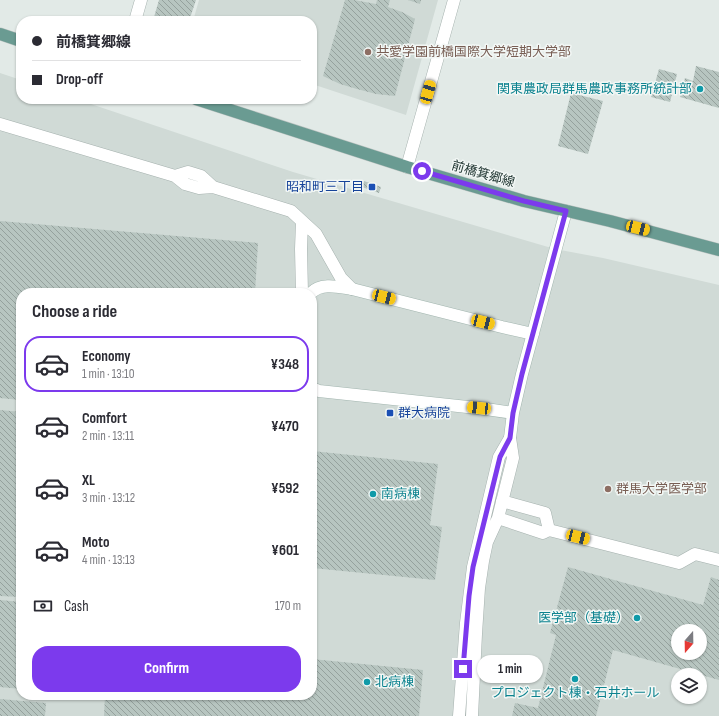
<!DOCTYPE html>
<html lang="en">
<head>
<meta charset="utf-8">
<style>
	body { margin:0; font-family:"Sofia Sans Condensed","Noto Sans JP",sans-serif; background:#f2f2f3; color:#2b2b33; height:100vh; display:flex; flex-direction:column; font-size:15px; white-space:nowrap }
	* { box-sizing:border-box; margin:0 }
	p { font-size:13px; color:#7c7c81 }
	.icon { flex:none; width:22px; height:22px; fill:none; stroke:currentColor; stroke-width:2; stroke-linecap:round; stroke-linejoin:round }
	.map { position:relative; flex:1; overflow:hidden }
	.details { position:absolute; left:16px; top:288px; width:301px; height:412px; display:flex; flex-direction:column; background:#fff; border-radius:16px; box-shadow:0 1px 3px #0004 }
	.details>* { flex:none }
	.guide { position:absolute; left:16px; top:16px; width:301px; height:88px; border-radius:16px; box-shadow:0 1px 3px #0004; display:grid; align-content:center; height:88px; padding:0 16px; background:#fff }
	.needle { width:26px; rotate:200deg }
	.fabs { position:absolute; left:671px; top:624px; display:grid; gap:8px }
	.fabs a { display:grid; place-items:center; width:36px; height:36px; border-radius:50%; background:#fff; box-shadow:0 1px 3px #0004; font-size:20px }
	.end { position:absolute; width:18px; height:18px; margin:-9px; border:5px solid #7c3aed; background:#fff; box-shadow:0 0 0 2px #fff }
	.from { border-radius:50% }
	.bubble { position:absolute; height:28px; border-radius:14px; background:#fff; box-shadow:0 1px 3px #0004; font-size:13px; font-weight:700; line-height:28px; text-align:center }
	.car { position:absolute; width:12px; height:24px; margin:-12px -6px; border-radius:5px; box-shadow:0 0 3px 1px #0007; background:linear-gradient(#f5c518 24%,#345 0 40%,#f5c518 0 76%,#345 0 86%,#f5c518 0) }
	.guide b { display:flex; align-items:center; gap:14px; height:38px; font-size:15px }
	.guide b+b { border-top:1px solid #e1e1e2 }
	.guide i { width:10px; height:10px; background:#2b2b33 }
	ul { padding:0; list-style:none }
	li { display:flex; align-items:center; gap:12px; height:56px; margin:0 8px 6px; padding:0 8px; border:2px solid transparent; border-radius:16px }
	li div { flex:1 }
	li b { display:block; font-size:15px }
	li em { font-style:normal; font-weight:700 }
	li.active { border-color:#7c3aed }
	li>.icon { width:36px; height:36px; stroke-width:1.5 }
	h2 { padding:0 16px; font-size:18px; line-height:48px }
	.pay { display:flex; align-items:center; gap:10px; height:44px; padding:0 16px; font-size:15px }
	.pay p { margin-inline-start:auto }
	.primary-button { display:flex; gap:8px; margin-top:auto; padding:8px 16px }
	.primary-button a { flex:1; height:46px; border-radius:16px; background:#7c3aed; color:#fff; font-size:16px; font-weight:700; line-height:46px; text-align:center }
	.map>svg:first-child { display:block }
</style>
</head>
<body>
<div class="map">
<svg width="719" height="716" viewBox="0 0 719 716">
	<defs>
		<pattern id="building-back-hatch" width="6" height="6" patternUnits="userSpaceOnUse"><rect width="6" height="6" fill="#b7c5c0"/><path d="M-1 5l2 2M0 0l6 6M5-1l2 2" fill="none" stroke="#95a19d"/></pattern>
	</defs>
	<rect width="100%" height="100%" fill="#e2eae7"/>
	<!-- built -->
	<path fill="#d0dad6" fill-rule="evenodd" d="M199 0H438L406 115 312 84V21H193Z
		M0 73 21 80V99H76L293 172 555 249 603 258 719 285V716H0ZM21 293H312V695H21ZM678 631H700V653H678ZM678 675H700V697H678Z"/>
	<!-- building -->
	<path fill="url(#building-back-hatch)" fill-rule="evenodd" d="M159 0H196L189 21H167L154 17Z
		M345 0H354L376 4 377 0H390L388 7 402 12 415 19 395 96 376 94 357 89 340 84 323 76Z
		M408 0H421L420 4Z
		M696 66 719 72V108L680 97 685 78 693 81Z
		M659 69 677 74 670 102 651 97Z
		M571 93 603 101 588 154 558 146Z
		M364 181 381 187 379 193 362 187Z
		M0 221 258 243 255 293H21V403H20V400L0 398Z
		M0 410 21 412V597L0 596Z
		M312 451 438 464 430 525 442 527 435 580 312 568Z
		M568 567 703 605 711 577 719 580V680L613 650 596 716H512L515 703 538 708 556 635 550 633ZM678 631H700V653H678Z
		M0 600 21 602V689L0 687Z
		M312 659 423 670 419 716H104L105 695H312Z
		M0 699 46 703 45 716H0Z"/>
	<g fill="none" stroke-linecap="round" stroke-linejoin="round">
		<!-- lane casing -->
		<g stroke="#a5b1ae" stroke-width="13">
			<path id="lane" d="M135 21 141 0
				M0 124 175 176 185 184 199 188 213 187
				M407 167 454 0
				M175 176 188 172 201 176 213 187 291 211 316 234 341 278 352 289
				M302 293 301 249 302 222
				M502 501 545 513 549 530
				M498 518 543 533 549 530 679 563 695 554 719 560
				M459 716 466 623 473 567 499 457 510 438
				M472 716 476 634 479 588 483 561 487 542 498 518 513 458 510 438"/>
		</g>
		<!-- secondary casing -->
		<g stroke="#a2b5af" stroke-width="13">
			<path id="secondary" d="M311 293C321 282 339 287 352 289L502 327 533 334
				M312 388 319 391 486 409 513 413
				M510 438 513 413 522 374 566 211"/>
		</g>
		<!-- primary casing -->
		<g stroke="#bdc4c2" stroke-width="13">
			<path id="primary" d="M0 34 21 41
				M196 99 407 167 524 201 610 221 719 250"/>
		</g>
		<!-- lane -->
		<use href="#lane" stroke="#fff" stroke-width="12"/>
		<!-- secondary -->
		<use href="#secondary" stroke="#fff" stroke-width="12"/>
		<!-- primary -->
		<use href="#primary" stroke="#6a9b92" stroke-width="12"/>
	</g>
	<g fill="none" stroke-linecap="round" stroke-linejoin="round">
		<!-- route -->
		<path stroke="#7c3aed" stroke-width="5" d="M422 171 524 201 566 211 522 374 513 413 510 438 500 457 473 567 469 596 463 669"/>
	</g>
	<!-- markers -->
	<g fill="#8d6e63" stroke="#f2f7f5" stroke-width="1.5">
		<circle cx="368" cy="52" r="4"/>
		<circle cx="608" cy="489" r="4"/>
	</g>
	<g fill="#0f9aa8" stroke="#f2f7f5" stroke-width="1.5">
		<circle cx="700" cy="89" r="4"/>
		<circle cx="373" cy="494" r="4"/>
		<circle cx="637" cy="618" r="4"/>
		<circle cx="575" cy="679" r="4"/>
		<circle cx="367" cy="682" r="4"/>
	</g>
	<g fill="#1a4fb4" stroke="#f2f7f5" stroke-width="1.5">
		<rect x="368" y="183" width="8" height="8" rx="2"/>
		<rect x="386" y="409" width="8" height="8" rx="2"/>
	</g>
	<g text-anchor="middle" dominant-baseline="central" stroke-width="3" stroke-linejoin="round" paint-order="stroke">
		<!-- education labels -->
		<g font-size="13" fill="#785e54" stroke="#f2f7f5" text-anchor="start">
			<text x="376" y="52">共愛学園前橋国際大学短期大学部</text>
			<text x="616" y="489">群馬大学医学部</text>
		</g>
		<!-- culture labels -->
		<g font-size="13" fill="#0d838f" stroke="#f2f7f5" text-anchor="end">
			<text x="692" y="89">関東農政局群馬農政事務所統計部</text>
			<text x="381" y="494" text-anchor="start">南病棟</text>
			<text x="629" y="618">医学部（基礎）</text>
			<text x="375" y="682" text-anchor="start">北病棟</text>
			<text x="575" y="693" text-anchor="middle">プロジェクト棟・石井ホール</text>
		</g>
		<!-- street labels -->
		<g font-size="13" fill="#243935" stroke="#f2f7f5">
			<text transform="translate(483 174) rotate(16)">前橋箕郷線</text>
		</g>
		<!-- transit labels -->
		<g font-size="13" fill="#164399" stroke="#f2f7f5" text-anchor="end">
			<text x="364" y="187">昭和町三丁目</text>
			<text x="398" y="413" text-anchor="start">群大病院</text>
		</g>
	</g>
</svg>
<div class="fabs">
<a><svg class="needle" viewBox="-14 -14 28 28"><path d="M0-13l5 13h-10z" fill="#e53935"/><path d="M0 13l5-13h-10z" fill="#7c7c81"/></svg></a>
<a><svg class="icon" aria-label="layers" viewBox="0 0 24 24"><path d="M12 4l9 5-9 5-9-5zM3 14l9 5 9-5"/></svg></a>
</div>
<i class="end from" style="left:422px;top:171px"></i>
<i class="end" style="left:463px;top:669px"></i>
<div class="bubble" style="left:477px;top:655px;width:66px">1 min</div>
<i class="car" style="left:428px;top:92px;rotate:16deg"></i>
<i class="car" style="left:638px;top:228px;rotate:104deg"></i>
<i class="car" style="left:384px;top:297px;rotate:104deg"></i>
<i class="car" style="left:483px;top:322px;rotate:104deg"></i>
<i class="car" style="left:479px;top:408px;rotate:276deg"></i>
<i class="car" style="left:578px;top:537px;rotate:104deg"></i>
<div class="guide">
<b><i class="from"></i>前橋箕郷線</b>
<b><i></i>Drop-off</b>
</div>
<section class="details">
<h2>Choose a ride</h2>
<ul>
<li class="active"><svg class="icon" aria-label="car" viewBox="0 0 24 24"><path d="M5 17H2v-5l4-1 3-4h7l3 4 3 1v5h-3M9 17h6M6 11h13"/><circle cx="7" cy="17" r="2"/><circle cx="17" cy="17" r="2"/></svg><div><b>Economy</b><p>1 min · 13:10</p></div><em>¥348</em></li>
<li><svg class="icon" aria-label="car" viewBox="0 0 24 24"><path d="M5 17H2v-5l4-1 3-4h7l3 4 3 1v5h-3M9 17h6M6 11h13"/><circle cx="7" cy="17" r="2"/><circle cx="17" cy="17" r="2"/></svg><div><b>Comfort</b><p>2 min · 13:11</p></div><em>¥470</em></li>
<li><svg class="icon" aria-label="car" viewBox="0 0 24 24"><path d="M5 17H2v-5l4-1 3-4h7l3 4 3 1v5h-3M9 17h6M6 11h13"/><circle cx="7" cy="17" r="2"/><circle cx="17" cy="17" r="2"/></svg><div><b>XL</b><p>3 min · 13:12</p></div><em>¥592</em></li>
<li><svg class="icon" aria-label="car" viewBox="0 0 24 24"><path d="M5 17H2v-5l4-1 3-4h7l3 4 3 1v5h-3M9 17h6M6 11h13"/><circle cx="7" cy="17" r="2"/><circle cx="17" cy="17" r="2"/></svg><div><b>Moto</b><p>4 min · 13:13</p></div><em>¥601</em></li>
</ul>
<div class="pay"><svg class="icon" aria-label="cash" viewBox="0 0 24 24"><path d="M3 7h18v10H3z"/><circle cx="12" cy="12" r="2"/></svg>Cash<p>170 m</p></div>
<div class="primary-button"><a>Confirm</a></div>
</section>
</div>
</body>
</html>
